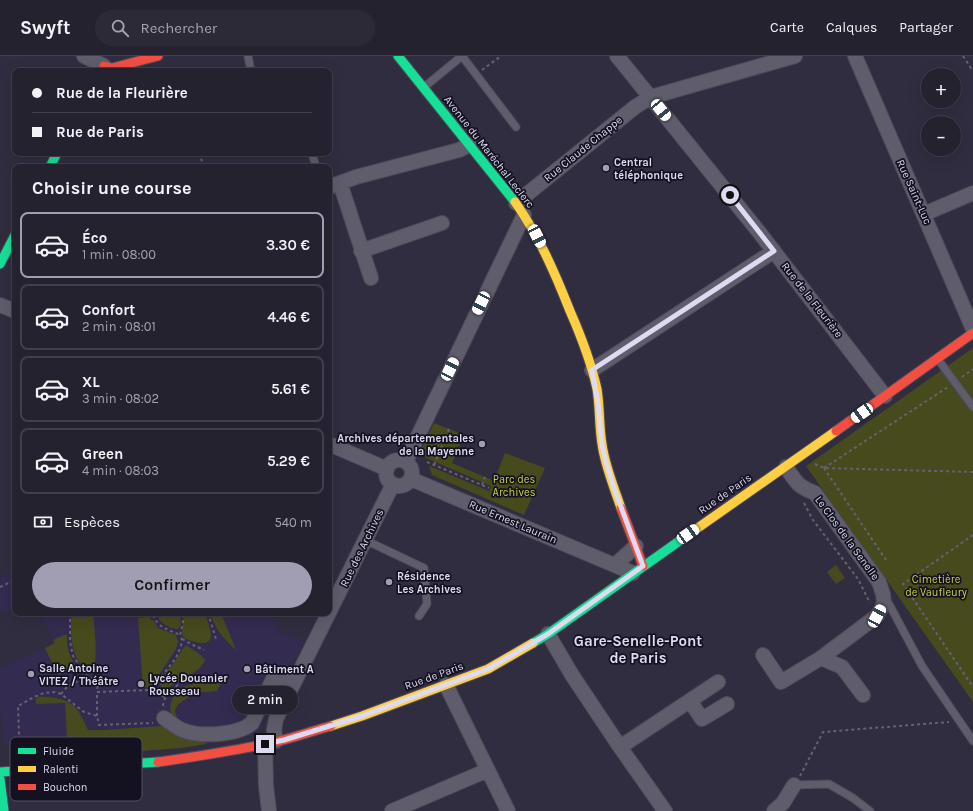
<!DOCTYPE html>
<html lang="fr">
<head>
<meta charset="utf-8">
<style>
	body { margin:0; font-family:Karla,sans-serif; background:#2d2a38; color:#f1f3f6; height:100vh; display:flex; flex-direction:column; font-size:15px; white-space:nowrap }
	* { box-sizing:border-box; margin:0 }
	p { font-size:13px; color:#a3a4ab }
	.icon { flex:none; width:22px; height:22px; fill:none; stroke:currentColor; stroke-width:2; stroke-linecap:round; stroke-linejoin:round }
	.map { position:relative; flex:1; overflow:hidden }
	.details { position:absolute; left:12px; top:108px; width:320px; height:452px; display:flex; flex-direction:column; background:#252230; border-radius:8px; box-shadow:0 4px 16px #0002,0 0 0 1px #423f4c }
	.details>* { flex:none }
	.guide { position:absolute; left:12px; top:12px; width:320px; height:88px; border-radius:8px; box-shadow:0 4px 16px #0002,0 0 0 1px #423f4c; display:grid; align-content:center; height:88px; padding:0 20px; background:#252230 }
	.buttons { position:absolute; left:921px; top:12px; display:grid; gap:8px }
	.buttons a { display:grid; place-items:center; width:40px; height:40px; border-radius:50%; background:#252230; box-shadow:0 4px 16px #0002,0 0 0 1px #423f4c; font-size:20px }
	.end { position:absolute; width:18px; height:18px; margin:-9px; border:5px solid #dddaf1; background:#111; box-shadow:0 0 0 2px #111 }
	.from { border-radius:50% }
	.bubble { position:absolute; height:28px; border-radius:14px; background:#252230; box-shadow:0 4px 16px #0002,0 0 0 1px #423f4c; font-size:13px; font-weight:600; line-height:28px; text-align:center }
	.car { position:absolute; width:12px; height:24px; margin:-12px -6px; border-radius:5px; box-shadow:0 0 3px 1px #0007; background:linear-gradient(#fff 24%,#345 0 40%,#fff 0 76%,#345 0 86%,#fff 0) }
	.guide b { display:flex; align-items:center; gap:14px; height:38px; font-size:15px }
	.guide b+b { border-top:1px solid #423f4c }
	.guide i { width:10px; height:10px; background:#f1f3f6 }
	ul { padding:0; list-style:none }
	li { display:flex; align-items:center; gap:12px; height:66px; margin:0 8px 6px; padding:0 12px; border:2px solid #423f4c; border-radius:8px }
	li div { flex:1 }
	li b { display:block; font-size:15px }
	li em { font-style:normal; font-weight:600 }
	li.active { border-color:#a19db3 }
	li>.icon { width:36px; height:36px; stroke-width:1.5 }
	h2 { padding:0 20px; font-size:18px; line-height:48px }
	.pay { display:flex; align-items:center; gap:10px; height:44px; padding:0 20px; font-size:15px }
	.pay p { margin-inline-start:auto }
	.primary-button { display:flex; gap:8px; margin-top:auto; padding:8px 20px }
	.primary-button a { flex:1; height:46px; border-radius:24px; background:#a19db3; color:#111; font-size:16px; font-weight:600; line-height:46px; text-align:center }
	header { display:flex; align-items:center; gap:24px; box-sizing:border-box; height:56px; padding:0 20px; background:#252230; border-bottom:1px solid #423f4c }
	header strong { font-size:19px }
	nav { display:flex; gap:22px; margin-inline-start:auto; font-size:14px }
	.search { width:280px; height:36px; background:#2d2a38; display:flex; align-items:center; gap:10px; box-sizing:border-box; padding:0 14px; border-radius:22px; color:#a3a4ab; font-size:15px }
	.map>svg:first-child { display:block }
</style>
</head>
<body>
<header>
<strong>Swyft</strong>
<div class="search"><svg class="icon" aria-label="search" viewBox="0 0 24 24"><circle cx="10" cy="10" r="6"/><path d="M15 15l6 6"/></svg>Rechercher</div>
<nav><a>Carte</a><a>Calques</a><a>Partager</a></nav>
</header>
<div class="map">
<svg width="973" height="755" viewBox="0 0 973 755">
	<rect width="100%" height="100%" fill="#312d40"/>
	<!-- built -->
	<path fill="#342b51" d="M15 514V554L0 556V521Z
		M40 557H271L281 580 288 579 304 586 280 632 257 679 181 692 22 704 5 688 0 653V612L55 587Z"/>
	<!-- green -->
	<path fill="#474a1d" d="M973 292V646L806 410Z
		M434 367 464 379 452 407 494 425 505 397 545 412 524 459 432 419 429 410 489 435 491 430 426 402 422 392Z
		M836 509 845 522 836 528 827 516Z
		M71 557H93C94 570 99 604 92 614L89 615C69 602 71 578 71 557Z
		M159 557H180L181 569 178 573C172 573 164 569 159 564Z
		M184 557H205C207 564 210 571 211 578 212 594 189 585 183 581L182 578Z
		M210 557H221L236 594C224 583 215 573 210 557Z
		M150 561V564H153L158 572 176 579 178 586 176 593 151 631H143L138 562Z
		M64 579H67C66 591 69 600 76 610L58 619 45 592 55 587 53 584Z
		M186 589 202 600 205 605C197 619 178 623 167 633 149 630 171 612 175 605 179 600 181 594 186 589Z
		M208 626 221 627 217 635 191 637V640C175 649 169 654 183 669 180 667 175 664 173 661 167 653 172 638 180 633 188 628 199 627 208 626Z
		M38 641C52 640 71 643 79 656 82 662 85 668 88 674H105L162 670 202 683 207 688 181 692 35 703 33 686 59 685V683L67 682 65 647 36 648V643Z"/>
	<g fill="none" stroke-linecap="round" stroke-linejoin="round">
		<!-- lane casing -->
		<g stroke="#4d4a5a" stroke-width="9">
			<path id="lane" d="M248 0 251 15
				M462 0 516 71
				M423 32 462 0
				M312 97 316 111
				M937 302 973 351
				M365 484 424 512 427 548 419 560
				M884 545 889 548 922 610 973 685
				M794 729 829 728 853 742 870 755"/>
		</g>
		<!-- street casing -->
		<g stroke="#4d4a5a" stroke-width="16">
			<path id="street" d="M84 0 104 10
				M617 0 759 176 885 340
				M855 0 973 273
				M340 127 371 222
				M329 131 356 121 459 94 469 89
				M516 147 635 51 651 41 795 0
				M924 158 973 137
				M361 195 442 167
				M0 249 15 255
				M592 314 774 195
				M329 388 387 413
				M386 417a13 13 0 1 1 26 0a13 13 0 1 1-26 0Z
				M406 405 524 159
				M411 423 633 517
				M615 509 636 490
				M548 578 572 619 620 691 665 755
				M763 599 781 626 821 602 877 560 884 547 883 538 879 526 815 437C797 430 796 426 786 411
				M821 602 842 611 863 639
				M446 629 508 755
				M690 645 702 663 727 648
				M164 662C171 667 178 673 185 675 202 681 239 679 252 667L273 623H284
				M276 685 274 674 276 663 393 428
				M265 688 266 730 269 755
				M620 691 718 626
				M392 755 488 714
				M774 755 783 747 794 729"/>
		</g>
		<!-- fast casing -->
		<g stroke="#4d4a5a" stroke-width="11">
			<path id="fast" d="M398 0 515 146
				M50 111 57 97
				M0 208 15 179
				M533 587 548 578 692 476
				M0 716 158 706
				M0 723 4 755"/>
		</g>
		<!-- slow casing -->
		<g stroke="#4d4a5a" stroke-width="11">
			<path id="slow" d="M515 146C539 180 555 217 570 255 581 280 591 306 597 333 600 351 599 370 602 388 605 410 614 431 621 452
				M692 476 836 375
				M331 670 362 660 488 613 533 587"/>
		</g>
		<!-- jam casing -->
		<g stroke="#4d4a5a" stroke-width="11">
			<path id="jam" d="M104 10 112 12 158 0
				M836 375 973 277
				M621 452 643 510
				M158 706C200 700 243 694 283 684 299 680 315 674 331 670"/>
		</g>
		<!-- path -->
		<path stroke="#646270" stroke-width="2" stroke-dasharray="3 3" stroke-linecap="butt" d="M963 0 973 15
			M482 14 501 0
			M199 97 204 111
			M962 321 973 313
			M427 406 489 432
			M815 408 824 412 973 416
			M434 409 449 373
			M824 412 948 331
			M824 412 886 504
			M482 429 485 421
			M804 447 813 464 858 523 870 547
			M973 479 903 528 973 631
			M0 531 15 524
			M70 557V585L73 600 88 621
			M208 557 216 583
			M139 558 153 559V557
			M153 559C159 573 168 573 180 579
			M182 583 193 589 204 594
			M153 636 157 626 176 602 181 590 182 584 180 579 183 567V557
			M61 638C67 629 76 625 87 623L88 621 94 623 98 627 97 636
			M163 650C165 629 193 621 212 619
			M97 660V636L149 634 165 641
			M12 695 16 688 19 678 18 650 34 641 44 637 54 636 61 638 84 656 97 660 99 669 153 667
			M800 720 823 676 949 666"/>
		<!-- lane -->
		<use href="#lane" stroke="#5f5d6b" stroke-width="7"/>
		<!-- street -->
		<use href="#street" stroke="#5f5d6b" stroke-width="14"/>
		<!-- fast -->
		<use href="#fast" stroke="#16e098" stroke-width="9"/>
		<!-- slow -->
		<use href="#slow" stroke="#ffcf43" stroke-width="9"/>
		<!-- jam -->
		<use href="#jam" stroke="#f24e42" stroke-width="9"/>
	</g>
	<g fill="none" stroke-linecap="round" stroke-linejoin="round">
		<!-- route -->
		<path stroke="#dddaf1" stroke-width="5" d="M265 688 284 684 362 660 488 613 548 578 643 510 614 432 606 406 602 389 598 347 592 314 774 195 730 139"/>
	</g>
	<!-- markers -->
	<g fill="#a19db3" stroke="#141221" stroke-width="1.5">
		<circle cx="606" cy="112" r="4"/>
		<circle cx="482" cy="388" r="4"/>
		<circle cx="389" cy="526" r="4"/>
		<circle cx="247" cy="613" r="4"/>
		<circle cx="31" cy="618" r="4"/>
		<circle cx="141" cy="628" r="4"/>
	</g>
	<g text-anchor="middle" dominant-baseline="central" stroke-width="3.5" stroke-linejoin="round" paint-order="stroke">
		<!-- street labels -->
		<g font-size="11" fill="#dddaf1" stroke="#141221">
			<text transform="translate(583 93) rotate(-39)">Rue Claude Chappe</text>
			<text transform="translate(489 96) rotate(52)">Avenue du Maréchal Leclerc</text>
			<text transform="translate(914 136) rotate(66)">Rue Saint-Luc</text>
			<text transform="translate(812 244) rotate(52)">Rue de la Fleurière</text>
			<text transform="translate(725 438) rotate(-35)">Rue de Paris</text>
			<text transform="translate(513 466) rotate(23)">Rue Ernest Laurain</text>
			<text transform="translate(847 482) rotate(54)">Le Clos de la Senelle</text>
			<text transform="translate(362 492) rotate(-64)">Rue des Archives</text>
			<text transform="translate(434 620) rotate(-20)">Rue de Paris</text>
		</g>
		<!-- poi labels -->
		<g font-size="11" font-weight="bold" fill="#dddaf1" stroke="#141221" text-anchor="start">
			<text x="614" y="106">Central<tspan x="614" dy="13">téléphonique</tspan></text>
			<text x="474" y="382" text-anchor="end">Archives départementales<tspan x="474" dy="13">de la Mayenne</tspan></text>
			<text x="397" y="520">Résidence<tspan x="397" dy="13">Les Archives</tspan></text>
			<text x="39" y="612">Salle Antoine<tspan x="39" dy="13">VITEZ / Théâtre</tspan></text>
			<text x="255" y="613">Bâtiment A</text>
			<text x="149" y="622">Lycée Douanier<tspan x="149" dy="13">Rousseau</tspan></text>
		</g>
		<!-- park labels -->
		<g font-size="11" fill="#ccd23e" stroke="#141221">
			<text x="514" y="423">Parc des<tspan x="514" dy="13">Archives</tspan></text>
			<text x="936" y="523">Cimetière<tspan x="936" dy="13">de Vaufleury</tspan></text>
		</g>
		<!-- district labels -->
		<g font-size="15" font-weight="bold" fill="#dddaf1" stroke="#141221">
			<text x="638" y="585">Gare-Senelle-Pont<tspan x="638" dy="17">de Paris</tspan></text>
		</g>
	</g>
	<!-- legend -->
	<rect x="10" y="681" width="132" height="64" rx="6" fill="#141221" stroke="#504e5f" stroke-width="1"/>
	<rect x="18" y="692" width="18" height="6" fill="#16e098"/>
	<rect x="18" y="710" width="18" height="6" fill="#ffcf43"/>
	<rect x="18" y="728" width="18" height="6" fill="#f24e42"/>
	<g font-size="11" fill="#dddaf1">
		<text x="43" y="699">Fluide</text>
		<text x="43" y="717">Ralenti</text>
		<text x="43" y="735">Bouchon</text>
	</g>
</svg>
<div class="buttons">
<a>+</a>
<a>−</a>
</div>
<i class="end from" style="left:730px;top:139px"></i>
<i class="end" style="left:265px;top:688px"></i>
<div class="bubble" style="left:232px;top:630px;width:66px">2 min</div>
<i class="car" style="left:661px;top:54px;rotate:141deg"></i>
<i class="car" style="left:537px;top:180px;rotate:153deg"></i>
<i class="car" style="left:481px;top:247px;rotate:206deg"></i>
<i class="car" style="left:450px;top:313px;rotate:26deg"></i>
<i class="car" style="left:862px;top:357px;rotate:235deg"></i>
<i class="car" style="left:688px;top:478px;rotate:56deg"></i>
<i class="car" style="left:877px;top:560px;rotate:28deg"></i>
<div class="guide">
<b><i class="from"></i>Rue de la Fleurière</b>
<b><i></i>Rue de Paris</b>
</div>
<section class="details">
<h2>Choisir une course</h2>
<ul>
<li class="active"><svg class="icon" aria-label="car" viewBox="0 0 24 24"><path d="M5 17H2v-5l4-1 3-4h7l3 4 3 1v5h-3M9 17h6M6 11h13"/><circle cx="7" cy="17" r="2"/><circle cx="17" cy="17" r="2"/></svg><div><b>Éco</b><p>1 min · 08:00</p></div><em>3.30 €</em></li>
<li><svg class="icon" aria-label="car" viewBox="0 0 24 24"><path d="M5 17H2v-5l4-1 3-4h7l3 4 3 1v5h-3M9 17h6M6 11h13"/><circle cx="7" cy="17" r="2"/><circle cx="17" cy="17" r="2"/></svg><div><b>Confort</b><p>2 min · 08:01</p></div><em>4.46 €</em></li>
<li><svg class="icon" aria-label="car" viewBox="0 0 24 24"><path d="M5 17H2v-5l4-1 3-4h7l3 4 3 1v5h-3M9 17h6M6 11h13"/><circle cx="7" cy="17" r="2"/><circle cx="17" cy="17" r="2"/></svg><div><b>XL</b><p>3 min · 08:02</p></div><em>5.61 €</em></li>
<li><svg class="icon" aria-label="car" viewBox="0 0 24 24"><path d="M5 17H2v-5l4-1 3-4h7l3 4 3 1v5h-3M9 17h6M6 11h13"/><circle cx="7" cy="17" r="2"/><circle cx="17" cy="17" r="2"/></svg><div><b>Green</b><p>4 min · 08:03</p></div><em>5.29 €</em></li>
</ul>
<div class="pay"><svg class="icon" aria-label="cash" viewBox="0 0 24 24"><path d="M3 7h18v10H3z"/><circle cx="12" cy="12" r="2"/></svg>Espèces<p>540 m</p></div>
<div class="primary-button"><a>Confirmer</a></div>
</section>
</div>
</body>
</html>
